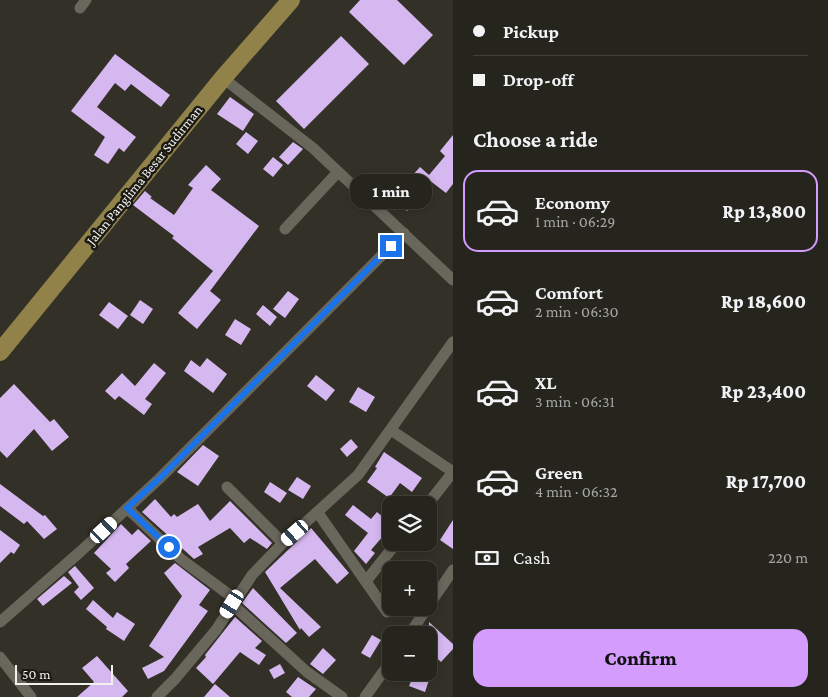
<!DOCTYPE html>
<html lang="en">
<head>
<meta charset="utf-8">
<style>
	body { margin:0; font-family:"Crimson Pro",serif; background:#2e2d26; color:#f1f3f6; height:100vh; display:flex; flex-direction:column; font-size:19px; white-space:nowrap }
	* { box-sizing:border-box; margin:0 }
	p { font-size:16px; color:#a4a5a4 }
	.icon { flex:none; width:28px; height:28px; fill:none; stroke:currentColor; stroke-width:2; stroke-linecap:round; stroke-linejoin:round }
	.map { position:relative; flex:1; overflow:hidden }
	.details { display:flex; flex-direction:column; background:#26251d; width:375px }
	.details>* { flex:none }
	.hud { display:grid; align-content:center; height:110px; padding:0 20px; background:#26251d }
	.tools { position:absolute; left:382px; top:496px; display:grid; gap:10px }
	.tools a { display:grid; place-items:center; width:55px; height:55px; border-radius:10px; background:#26251d; box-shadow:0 2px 8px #0003,0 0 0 1px #42423b; font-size:25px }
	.scale { position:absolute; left:15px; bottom:12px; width:98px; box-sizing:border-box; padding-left:5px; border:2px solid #f2f1eb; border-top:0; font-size:14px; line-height:18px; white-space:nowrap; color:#f2f1eb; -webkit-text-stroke:4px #1a1914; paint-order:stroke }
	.end { position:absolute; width:22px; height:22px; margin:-11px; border:6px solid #1a73e8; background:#fff; box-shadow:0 0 0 2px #fff }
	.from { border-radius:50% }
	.bubble { position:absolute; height:35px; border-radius:15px; background:#26251d; box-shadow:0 2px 8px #0003,0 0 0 1px #42423b; font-size:16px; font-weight:800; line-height:35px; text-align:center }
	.car { position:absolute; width:15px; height:30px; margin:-15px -8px; border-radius:6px; box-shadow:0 0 4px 1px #0007; background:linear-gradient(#fff 24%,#345 0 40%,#fff 0 76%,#345 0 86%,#fff 0) }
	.hud b { display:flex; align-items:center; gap:18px; height:48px; font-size:19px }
	.hud b+b { border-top:1px solid #42423b }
	.hud i { width:12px; height:12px; background:#f1f3f6 }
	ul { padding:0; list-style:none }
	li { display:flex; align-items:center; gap:15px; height:82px; margin:0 10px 8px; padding:0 10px; border:2px solid transparent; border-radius:15px }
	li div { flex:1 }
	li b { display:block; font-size:19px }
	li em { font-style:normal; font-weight:800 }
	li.on { border-color:#d39cfd }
	li>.icon { width:45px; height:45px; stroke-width:1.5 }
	h2 { padding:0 20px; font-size:22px; line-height:60px }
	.pay { display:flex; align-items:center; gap:12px; height:55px; padding:0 20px; font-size:19px }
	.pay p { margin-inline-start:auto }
	.button { display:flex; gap:10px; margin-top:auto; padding:10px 20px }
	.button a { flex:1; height:58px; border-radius:15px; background:#d39cfd; color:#111; font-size:20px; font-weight:800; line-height:58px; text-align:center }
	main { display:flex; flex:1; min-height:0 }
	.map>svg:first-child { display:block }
</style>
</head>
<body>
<main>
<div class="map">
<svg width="453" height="697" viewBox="0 0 453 697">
	<rect width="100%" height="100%" fill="#333127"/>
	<!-- building -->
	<path fill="#d6b8f0" d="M360 0H397L433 35 404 65 349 12Z
		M341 36 369 64 304 129 276 101Z
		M115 54 170 95 161 107 131 84 125 91 115 83 97 107 136 137 124 152 119 148 108 164 94 155 105 137 71 111Z
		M230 97 254 114 243 131 217 114Z
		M246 132 258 141 248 154 236 144Z
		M453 135V184L446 193 429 180 416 195 419 197 407 211 392 198 389 203 374 192 384 177 401 188 420 167 429 175 445 156 440 151Z
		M293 142 303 149 288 165 279 157Z
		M273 157 283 165 273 177 263 169Z
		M206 165 221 179 211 190 259 226 210 291 221 300 197 329 178 313 213 271 172 238 174 236 133 205 145 191 152 197 150 198 174 215 193 188 188 185Z
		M288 291 299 299 285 318 273 309Z
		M140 300 153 309 143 324 130 315Z
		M109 302 128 316 118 329 99 315Z
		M263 305 277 317 270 326 256 314Z
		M235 319 251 329 241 345 225 335Z
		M207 358 227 374 213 393 184 371 191 360 200 367Z
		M154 363 166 373 145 399 152 404 144 415 119 396 115 400 105 391 122 373 135 386Z
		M316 375 335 390 326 401 307 386Z
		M14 384 50 422 54 419 69 437 52 451 34 429 7 458 0 451V398Z
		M358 387 375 397 366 412 349 402Z
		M351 439 358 447 347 457 340 449Z
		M203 445 219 456 198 486 177 472Z
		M384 452 422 478 412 492 400 483 389 498 367 482 377 468 375 467Z
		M297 477 311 486 303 499 288 490Z
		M270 482 287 493 280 503 264 492Z
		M0 484 43 516 45 515 57 529 44 539 27 521 24 524 0 506Z
		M155 499 171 517 174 514 177 517 198 504 210 521 230 501 272 543 267 549 250 538 244 543 230 528 198 547 203 554 194 559 142 512Z
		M353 505 371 519 377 512 391 524V527L371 550 375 553 366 564 354 551 368 533 345 515Z
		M453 520V549L440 540Z
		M121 524 132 535 138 529 151 541 126 564 129 568 115 582 106 573 111 569 94 553Z
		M311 528 349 573 337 584 315 559 280 588 321 627 309 637 301 628 300 630 265 572Z
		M0 530 20 545 14 554 11 552 0 563Z
		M175 563 210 590 199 605 208 611 164 671 148 679 142 668 164 657 149 646 182 596 164 573Z
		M75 566 94 588 81 600 74 592 79 587 68 572Z
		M64 576 72 583 43 606 37 599Z
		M253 588 297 633 286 643 242 603Z
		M93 600 113 618 117 612 135 624 124 641 106 629 107 627 86 609Z
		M235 617 262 641 255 648 266 655 259 665 240 652 213 684 196 668 206 657 205 655Z
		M429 622 453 644V649L441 662 429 651Z
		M372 635 381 640 370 658 361 653Z
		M323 648 336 660 323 674 310 664Z
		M97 656 128 691 122 697H77L94 682 82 668Z
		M280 664 285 673 274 679 269 670Z
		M415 672 430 677 425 692 409 686Z
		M298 677 316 689 309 697H292L286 692Z
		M215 684 230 697H204Z"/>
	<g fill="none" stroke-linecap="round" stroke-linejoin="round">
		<!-- street -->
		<path stroke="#69675c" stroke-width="11" d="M80 8 86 0
			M223 78 313 148 453 280
			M285 229 338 172
			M391 430 453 472 427 505
			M227 487 283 543
			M127 508 182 560 235 599
			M318 513 387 612
			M367 580 397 542
			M232 604 307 672 342 697
			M429 605 453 570
			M0 622 81 551 160 478 404 233
			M409 635 427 608
			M0 657 31 697
			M157 697 175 679 216 630 252 575 283 543 358 475 453 342
			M365 697 391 661"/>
		<!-- primary -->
		<path stroke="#908248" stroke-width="18" d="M0 352 223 78 291 0"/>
	</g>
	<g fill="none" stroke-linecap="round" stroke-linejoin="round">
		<!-- route -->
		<path stroke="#1a73e8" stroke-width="6" d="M169 547 127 508 160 478 391 246"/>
	</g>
	<g text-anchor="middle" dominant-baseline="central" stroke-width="5" stroke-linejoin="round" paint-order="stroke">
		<!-- street labels -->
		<g font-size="14" fill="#f2f1eb" stroke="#1a1914">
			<text transform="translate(144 175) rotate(-51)">Jalan Panglima Besar Sudirman</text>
		</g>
	</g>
</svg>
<div class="tools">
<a><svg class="icon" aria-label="layers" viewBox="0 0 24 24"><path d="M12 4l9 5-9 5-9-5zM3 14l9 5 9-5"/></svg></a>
<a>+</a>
<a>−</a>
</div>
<div class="scale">50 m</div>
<i class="end from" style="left:169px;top:547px"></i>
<i class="end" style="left:391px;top:246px"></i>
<div class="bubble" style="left:350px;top:174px;width:82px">1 min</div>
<i class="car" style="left:104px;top:530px;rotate:47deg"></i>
<i class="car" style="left:295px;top:533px;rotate:229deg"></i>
<i class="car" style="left:232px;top:604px;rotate:212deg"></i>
</div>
<section class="details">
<div class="hud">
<b><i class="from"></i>Pickup</b>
<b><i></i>Drop-off</b>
</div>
<h2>Choose a ride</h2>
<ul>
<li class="on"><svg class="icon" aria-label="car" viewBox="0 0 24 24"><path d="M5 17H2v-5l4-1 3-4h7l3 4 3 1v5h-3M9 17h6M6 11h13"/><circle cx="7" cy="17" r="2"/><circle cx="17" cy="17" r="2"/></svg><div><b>Economy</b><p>1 min · 06:29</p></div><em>Rp 13,800</em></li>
<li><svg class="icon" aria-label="car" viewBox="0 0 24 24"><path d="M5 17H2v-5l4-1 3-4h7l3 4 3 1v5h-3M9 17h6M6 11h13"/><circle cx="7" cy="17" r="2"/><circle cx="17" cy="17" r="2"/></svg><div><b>Comfort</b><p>2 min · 06:30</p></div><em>Rp 18,600</em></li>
<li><svg class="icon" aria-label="car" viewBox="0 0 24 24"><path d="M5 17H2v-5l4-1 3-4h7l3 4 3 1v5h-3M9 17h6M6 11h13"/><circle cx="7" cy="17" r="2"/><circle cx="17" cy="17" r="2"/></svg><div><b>XL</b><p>3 min · 06:31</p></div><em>Rp 23,400</em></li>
<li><svg class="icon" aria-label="car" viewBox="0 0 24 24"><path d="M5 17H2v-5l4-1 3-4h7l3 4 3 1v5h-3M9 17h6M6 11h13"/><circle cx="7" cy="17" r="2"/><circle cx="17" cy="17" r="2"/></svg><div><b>Green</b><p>4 min · 06:32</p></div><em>Rp 17,700</em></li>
</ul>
<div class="pay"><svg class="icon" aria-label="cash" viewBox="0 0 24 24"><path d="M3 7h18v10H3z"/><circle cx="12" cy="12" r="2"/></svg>Cash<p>220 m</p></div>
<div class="button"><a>Confirm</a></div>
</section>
</main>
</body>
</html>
